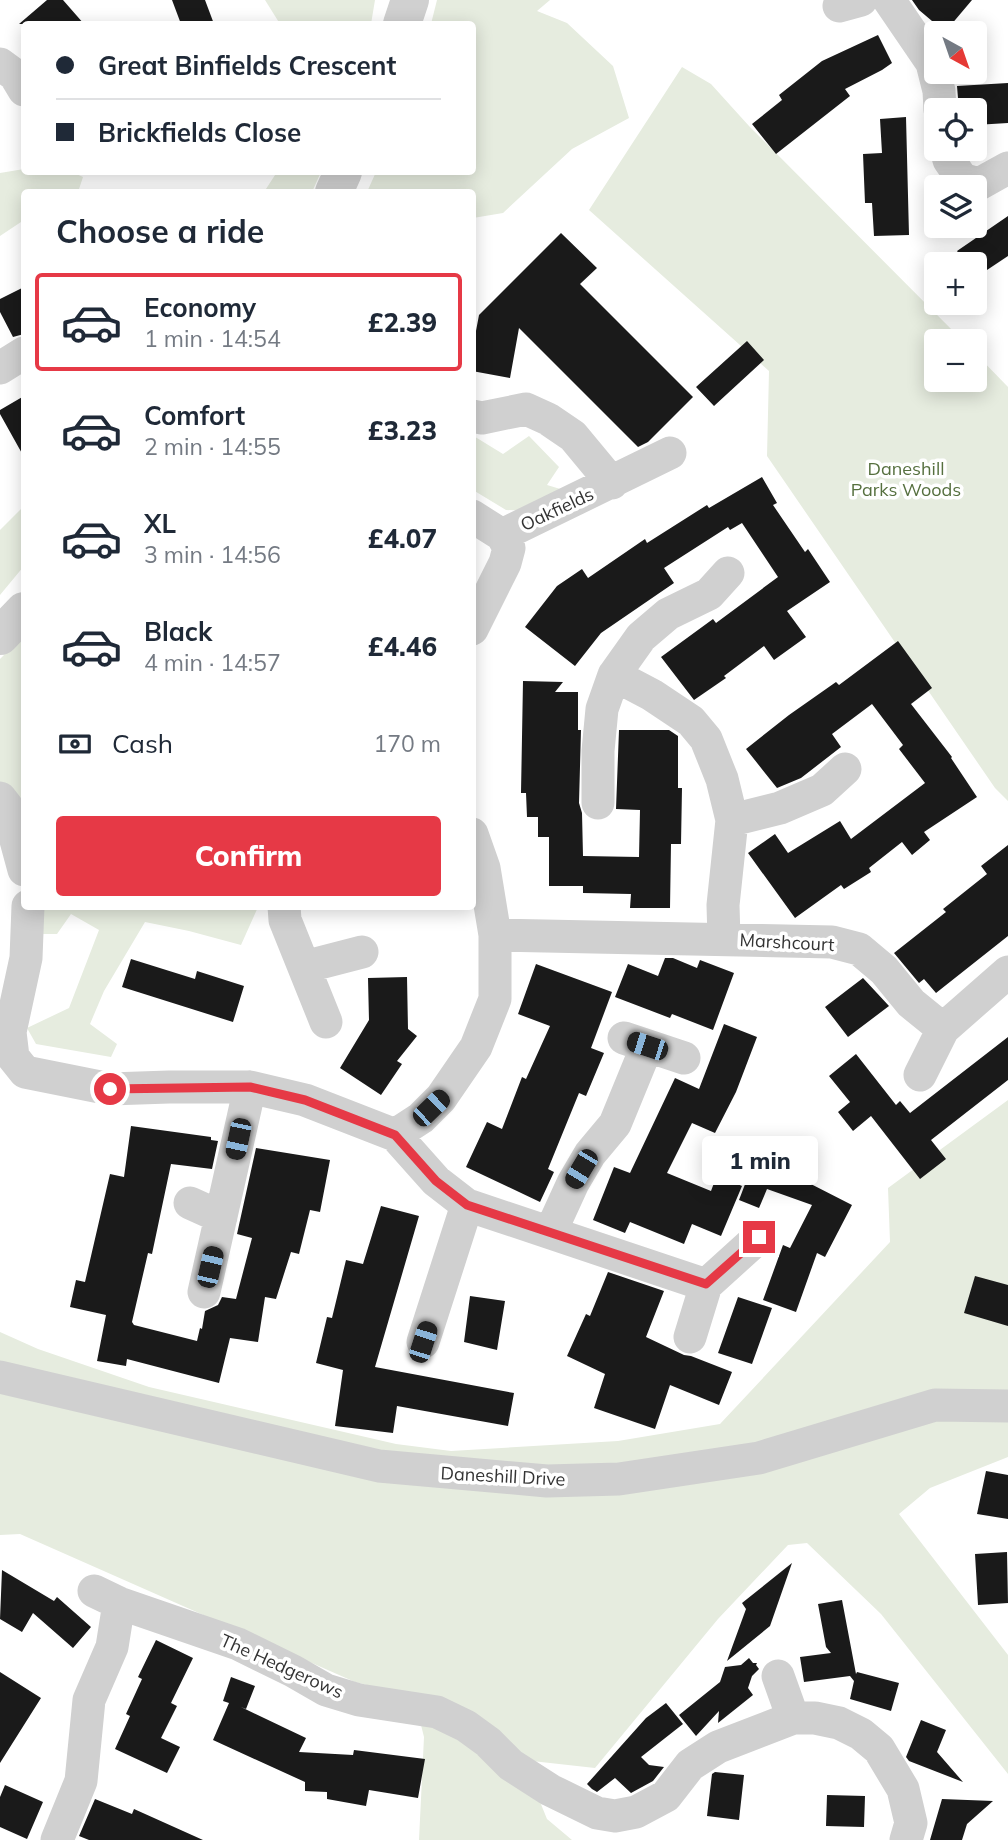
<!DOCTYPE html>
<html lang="en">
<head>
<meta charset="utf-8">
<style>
	body { margin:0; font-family:Mulish,sans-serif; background:#f2f2f3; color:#1f2937; height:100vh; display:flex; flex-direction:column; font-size:26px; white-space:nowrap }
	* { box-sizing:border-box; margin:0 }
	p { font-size:23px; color:#747a83 }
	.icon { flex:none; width:38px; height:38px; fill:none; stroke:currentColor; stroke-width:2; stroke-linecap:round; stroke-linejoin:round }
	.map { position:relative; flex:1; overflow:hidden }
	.sheet { position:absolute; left:21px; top:189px; width:455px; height:721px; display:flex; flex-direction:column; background:#fff; border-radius:7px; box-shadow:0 4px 18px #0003 }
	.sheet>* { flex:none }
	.guide { position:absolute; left:21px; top:21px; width:455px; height:154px; border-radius:7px; box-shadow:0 4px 18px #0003; display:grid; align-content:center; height:154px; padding:0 35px; background:#fff }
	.needle { width:46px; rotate:140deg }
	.tools { position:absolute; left:924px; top:21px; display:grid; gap:14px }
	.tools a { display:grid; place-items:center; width:63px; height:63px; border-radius:7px; background:#fff; box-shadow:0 4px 18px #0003; font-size:35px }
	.end { position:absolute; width:32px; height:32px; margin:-16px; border:9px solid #e63946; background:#fff; box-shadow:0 0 0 4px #fff }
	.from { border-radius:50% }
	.bubble { position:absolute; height:49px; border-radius:7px; background:#fff; box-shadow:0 4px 18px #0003; font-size:23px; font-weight:800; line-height:49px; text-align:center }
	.car { position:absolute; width:21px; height:42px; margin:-21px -10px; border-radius:9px; box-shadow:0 0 5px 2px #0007; background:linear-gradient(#222 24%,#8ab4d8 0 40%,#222 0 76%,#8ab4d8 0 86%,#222 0) }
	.guide b { display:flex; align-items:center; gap:24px; height:66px; font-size:26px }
	.guide b+b { border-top:2px solid #e0e1e3 }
	.guide i { width:18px; height:18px; background:#1f2937 }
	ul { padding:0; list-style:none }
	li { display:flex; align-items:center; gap:21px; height:98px; margin:0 14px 10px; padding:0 21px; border:4px solid transparent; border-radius:7px }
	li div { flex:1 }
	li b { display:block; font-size:26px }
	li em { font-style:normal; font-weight:800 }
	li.selected { border-color:#e63946 }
	li>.icon { width:63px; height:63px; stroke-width:1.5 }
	h2 { padding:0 35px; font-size:32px; line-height:84px }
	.pay { display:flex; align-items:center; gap:18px; height:77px; padding:0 35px; font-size:26px }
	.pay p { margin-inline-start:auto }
	.button { display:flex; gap:14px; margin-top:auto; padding:14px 35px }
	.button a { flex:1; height:80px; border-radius:7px; background:#e63946; color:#fff; font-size:28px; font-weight:800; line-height:80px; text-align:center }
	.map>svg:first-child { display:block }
</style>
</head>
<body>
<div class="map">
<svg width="1008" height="1840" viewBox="0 0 1008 1840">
	<rect width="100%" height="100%" fill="#fff"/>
	<!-- green -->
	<path fill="#e6ecdf" d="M265 0H375L371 24H280Z
		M437 0H550L537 11 567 23 613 66 629 118 572 149 503 213 473 218 472 192H367L376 172H472V24H431Z
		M682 67 711 84 749 126 963 341H936V380H975V353L1008 387V801L995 788 767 456 769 371 589 210Z
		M24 169V172H72L83 177 78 192H24V220L0 236V173Z
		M277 172H321L312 192H264Z
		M472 435 503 454 529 436 559 467 547 485 567 491 532 511 506 510 473 490Z
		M24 506V566L0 595V530Z
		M24 635V815L0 782V659Z
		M37 907H258L241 945 189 931 145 922 104 991 90 1024 117 1044 111 1057 36 1044 27 1028 69 1008 99 930 71 914 57 934H41Z
		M1008 1100V1457L930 1488 899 1514 1008 1655V1774L881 1614 807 1543 788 1545 718 1619 595 1768 523 1760 547 1819 572 1840H419L424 1737 414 1697 355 1682 20 1534 0 1535V1332L38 1349 149 1387 396 1444 451 1451 618 1441 720 1424 890 1242 888 1188Z"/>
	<!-- building -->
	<path fill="#1a1a1a" d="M47 0H63L84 24H19Z
		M172 0H205L214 24H181Z
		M912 0H972L945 32 919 10Z
		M878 35 892 63 882 70 845 89 850 96 776 154 752 124 782 100 779 95 822 61Z
		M1008 83V123L975 125V110H959L957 86Z
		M906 117 909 235 874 236 872 203H865L863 154 882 153 880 119Z
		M1008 216V256L975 278V264H966L957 251Z
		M561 233 597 268 580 284 693 397 648 442 638 447 519 328 510 378 472 371V352L479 315Z
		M24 287V334L13 337 0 312V299Z
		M747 341 764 360 714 406 696 387Z
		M24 396V457L0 414V410Z
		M762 477 777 503 773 505 805 552 808 549 830 582 787 611 806 637 774 660 764 646 724 676 726 678 694 700 661 657 713 619 716 623 778 577 742 523 730 530 728 527 664 568 674 583 601 633 575 666 525 627 557 586 582 569 588 578 645 539 647 543 707 505 709 508Z
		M898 641 932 688 911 704 952 757 951 758 977 797 924 832 930 840 912 855 902 842 869 868 871 872 844 889 841 885 795 918 748 853 775 834 788 853 840 821 851 839 925 783 899 749 903 745 872 704 832 734 841 747 801 778 777 788 746 749 789 715 836 682 839 685Z
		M523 681 563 682 555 692H578V730H581L579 803 582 813 583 856 639 857 640 810 616 809 619 730H669L678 736V788H682L681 844H671L670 908H630L631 894 583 893V886H549V837H538V817H527L526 793H521Z
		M1008 845V936L936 993 924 979 919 983 894 953 946 912 943 909 987 874 981 866Z
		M665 958H673L697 968 700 960 734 973 713 1030 672 1014 670 1018 615 997 628 964 658 976Z
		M131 959 195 979 197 971 244 986 233 1022 122 987Z
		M536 964 612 992 591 1048 604 1053 586 1096 579 1093 548 1169 554 1172 540 1202 466 1167 487 1122 502 1129 522 1077 526 1079 550 1026 518 1014Z
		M407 977 408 1029 417 1036 397 1061 402 1064 381 1095 340 1068 369 1020 368 978Z
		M863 978 889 1006 848 1037 825 1007Z
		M724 1024 757 1037 736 1092 715 1133 692 1123 667 1173 711 1191 717 1175 742 1186 721 1236 692 1224 684 1244 630 1222 625 1233 593 1220 614 1167 630 1173 675 1078 699 1089Z
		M1008 1037V1080L931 1140 946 1159 920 1179 871 1116 853 1131 838 1112 850 1102 829 1076 856 1054 896 1105 900 1101 910 1113Z
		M131 1126 211 1137V1140L218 1141 212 1169 171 1164 152 1254 148 1253 132 1322 134 1325 197 1341 200 1328 202 1329 205 1311 218 1305 222 1297 236 1299 252 1238 237 1234 256 1148 330 1160 320 1212 310 1210 299 1254 291 1252 276 1299 265 1297 258 1342 230 1338 219 1383 127 1359 126 1366 97 1361 106 1315 70 1307 76 1280 85 1282 110 1174 124 1177Z
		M760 1145 811 1164 805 1181 852 1205 825 1257 817 1253 796 1312 763 1300 783 1245 790 1248 812 1205 767 1189 759 1208 739 1200Z
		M381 1206 419 1216 375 1367 514 1393 508 1426 397 1406 393 1433 335 1426 343 1370 316 1363 327 1317 332 1318 346 1260 363 1264Z
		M608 1272 664 1291 646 1337 684 1355 691 1356 732 1372 719 1405 670 1385 655 1429 594 1408 605 1374 567 1356 586 1314 590 1316Z
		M975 1276 1008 1285V1326L964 1313Z
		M470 1296 505 1301 497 1350 464 1342Z
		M738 1297 772 1308 752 1364 718 1353Z
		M986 1471 1008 1475V1519L977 1514Z
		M1007 1552 1008 1603 978 1605 975 1554Z
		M792 1563 770 1626 727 1661 746 1609 742 1603Z
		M2 1570 54 1601 57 1597 91 1627 73 1648 33 1613 22 1632 0 1619Z
		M842 1600 856 1674 857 1672 899 1683 891 1711 850 1699 854 1681 850 1676 804 1682 800 1657 831 1653 826 1647 818 1604Z
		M156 1640 193 1658 171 1703 177 1706 161 1738 180 1747 167 1773 115 1749 130 1716 126 1714 142 1679 138 1677Z
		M749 1658 753 1663H757L756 1665 759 1669 752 1676 748 1688 753 1695 718 1723 719 1711 696 1736 679 1715 720 1682 725 1667 741 1665Z
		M0 1672 41 1698 0 1763Z
		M231 1677 255 1686 246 1709 241 1707 306 1738 299 1752 353 1755 354 1750 425 1759 418 1798 369 1790 366 1806 327 1799V1792L305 1791V1782L213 1740 229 1703 223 1701Z
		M666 1703 683 1724 641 1757 649 1765 664 1767 653 1781 631 1793 615 1778 597 1792 592 1789 587 1784 646 1718Z
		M921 1720 946 1730 937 1752 963 1782 909 1761 906 1757Z
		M715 1772 744 1775 739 1820 707 1816 712 1774Z
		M5 1785 43 1802 27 1839 0 1827V1797Z
		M827 1795 865 1796 864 1827 826 1826Z
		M95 1799 132 1814 134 1809 203 1840H89L79 1836Z
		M942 1799 993 1801 967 1824 962 1840H930Z"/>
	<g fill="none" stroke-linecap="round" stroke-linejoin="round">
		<!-- minor -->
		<path stroke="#d0d0d0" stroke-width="33" d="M889 0 932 63 939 91 940 110
			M839 6 861 0
			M0 64 15 75 24 90
			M946 149 949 160 962 179 979 184 1008 168
			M0 368 24 353
			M472 416 482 418 526 409 548 419 573 436 612 483
			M472 516 502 535 509 548 505 563 472 629
			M502 535 670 453
			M614 675 652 695 691 721 706 739 722 779 732 820 723 905 724 939
			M0 798 7 807 24 870
			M598 803V751L602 709 614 675 641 637 668 614 709 594 728 573
			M732 820 780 808 822 790 845 769
			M28 906 26 958 10 1032 13 1057 25 1072 110 1089 169 1087H250L305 1100 395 1135 421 1118 441 1098 476 1047 495 999V935L484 868 472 834
			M284 906 285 920 326 1022
			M495 935 832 942 859 949 884 970 911 1003 943 1029
			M304 967 362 952
			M624 1038 684 1058
			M920 1075 943 1029 1008 972
			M395 1135 436 1181 467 1205 706 1285
			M190 1203 221 1217
			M551 1231 573 1183 590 1154 615 1124 647 1046
			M204 1292 250 1087
			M690 1337 706 1285 759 1237
			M423 1342 467 1205
			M0 1377 379 1466 547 1481 619 1479 759 1458 935 1405 1008 1406
			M94 1591 119 1603 238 1644 293 1671 326 1690 359 1700 437 1712 466 1726 488 1742 511 1765 550 1790 597 1813 615 1816 636 1812 666 1796 690 1765 718 1747 793 1718H815L839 1723 861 1734 879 1749 903 1789 911 1823 906 1840
			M778 1676 793 1718
			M57 1840 81 1781 89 1700 112 1647 119 1603"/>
		<!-- tertiary -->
		<path stroke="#d0d0d0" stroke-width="38" d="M402 24 410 0
			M334 192 343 172
			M0 636 24 611"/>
	</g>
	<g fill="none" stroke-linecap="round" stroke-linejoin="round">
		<!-- route -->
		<path stroke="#e63946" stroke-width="9" d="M110 1089 250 1087 305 1100 395 1135 436 1181 467 1205 706 1284 759 1237"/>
	</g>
	<g text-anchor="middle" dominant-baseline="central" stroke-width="7" stroke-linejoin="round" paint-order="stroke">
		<!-- park labels -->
		<g font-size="18" fill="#56703f" stroke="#fff">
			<text x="906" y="468">Daneshill<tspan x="906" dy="21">Parks Woods</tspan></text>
		</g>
		<!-- street labels -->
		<g font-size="18" fill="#333" stroke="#fff">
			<text transform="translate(557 509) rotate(-25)">Oakfields</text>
			<text transform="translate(787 942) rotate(3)">Marshcourt</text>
			<text transform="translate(503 1476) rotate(3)">Daneshill Drive</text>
			<text transform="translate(282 1666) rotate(24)">The Hedgerows</text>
		</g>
	</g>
</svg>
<div class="tools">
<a><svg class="needle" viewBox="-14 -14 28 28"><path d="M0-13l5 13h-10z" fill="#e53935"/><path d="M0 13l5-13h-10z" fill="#747a83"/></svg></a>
<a><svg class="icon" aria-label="locate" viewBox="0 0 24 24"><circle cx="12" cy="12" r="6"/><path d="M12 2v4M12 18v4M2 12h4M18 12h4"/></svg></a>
<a><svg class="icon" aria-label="layers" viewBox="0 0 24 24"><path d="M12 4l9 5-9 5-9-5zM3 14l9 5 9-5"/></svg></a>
<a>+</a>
<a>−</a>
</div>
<i class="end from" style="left:110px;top:1089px"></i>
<i class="end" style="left:759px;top:1237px"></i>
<div class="bubble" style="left:702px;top:1136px;width:116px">1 min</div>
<i class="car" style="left:647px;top:1046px;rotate:288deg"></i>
<i class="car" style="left:431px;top:1108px;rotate:46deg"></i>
<i class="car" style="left:238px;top:1139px;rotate:192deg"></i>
<i class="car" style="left:581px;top:1169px;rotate:211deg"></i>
<i class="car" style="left:210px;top:1267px;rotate:13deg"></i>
<i class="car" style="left:423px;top:1342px;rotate:18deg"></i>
<div class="guide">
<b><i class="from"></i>Great Binfields Crescent</b>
<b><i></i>Brickfields Close</b>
</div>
<section class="sheet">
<h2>Choose a ride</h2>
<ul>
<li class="selected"><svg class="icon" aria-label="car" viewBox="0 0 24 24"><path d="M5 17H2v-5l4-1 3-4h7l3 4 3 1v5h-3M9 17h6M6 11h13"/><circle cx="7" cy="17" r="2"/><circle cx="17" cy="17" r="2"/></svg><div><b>Economy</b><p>1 min · 14:54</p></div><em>£2.39</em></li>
<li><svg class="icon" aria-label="car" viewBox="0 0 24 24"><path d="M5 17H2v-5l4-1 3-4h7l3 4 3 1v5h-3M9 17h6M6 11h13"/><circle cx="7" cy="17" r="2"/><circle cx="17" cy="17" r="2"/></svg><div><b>Comfort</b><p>2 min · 14:55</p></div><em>£3.23</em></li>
<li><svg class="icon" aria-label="car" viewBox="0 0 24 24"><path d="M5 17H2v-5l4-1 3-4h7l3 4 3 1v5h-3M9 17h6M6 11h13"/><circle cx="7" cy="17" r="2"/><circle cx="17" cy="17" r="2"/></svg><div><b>XL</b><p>3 min · 14:56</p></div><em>£4.07</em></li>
<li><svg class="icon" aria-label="car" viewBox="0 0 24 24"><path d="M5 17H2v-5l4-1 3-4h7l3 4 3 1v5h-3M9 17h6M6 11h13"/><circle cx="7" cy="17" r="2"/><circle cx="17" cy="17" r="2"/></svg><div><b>Black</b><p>4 min · 14:57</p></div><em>£4.46</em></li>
</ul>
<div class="pay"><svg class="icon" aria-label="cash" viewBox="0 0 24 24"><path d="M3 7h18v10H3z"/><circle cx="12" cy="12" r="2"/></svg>Cash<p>170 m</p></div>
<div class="button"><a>Confirm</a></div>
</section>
</div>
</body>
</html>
